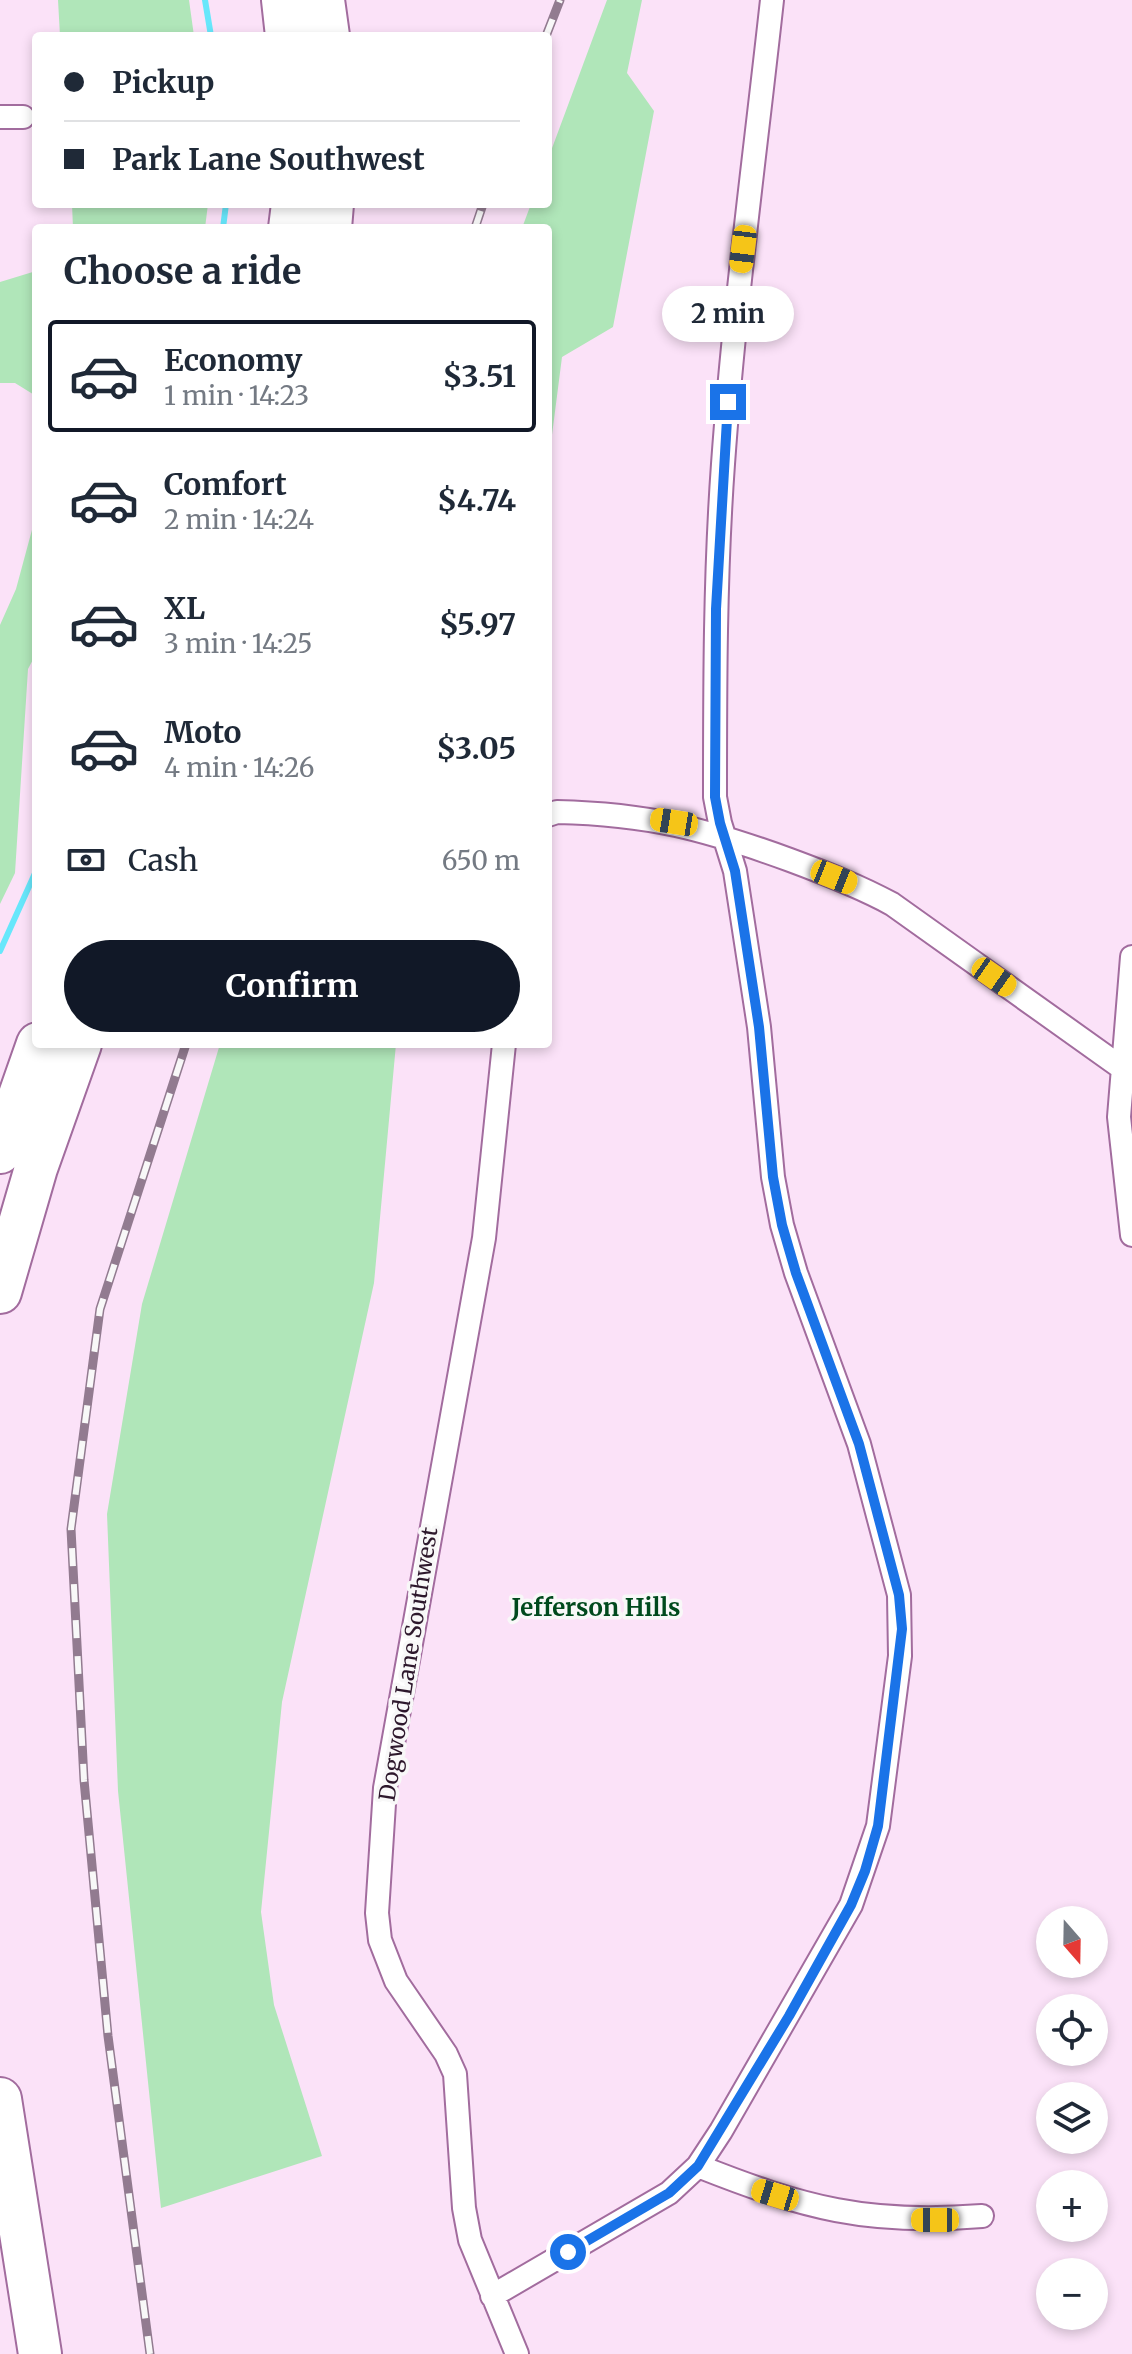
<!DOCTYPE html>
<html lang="en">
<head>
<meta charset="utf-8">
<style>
	body { margin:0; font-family:Merriweather,serif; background:#f2f2f3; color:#1f2937; height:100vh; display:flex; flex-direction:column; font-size:30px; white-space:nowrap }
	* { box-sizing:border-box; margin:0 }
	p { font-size:26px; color:#747a83 }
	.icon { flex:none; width:44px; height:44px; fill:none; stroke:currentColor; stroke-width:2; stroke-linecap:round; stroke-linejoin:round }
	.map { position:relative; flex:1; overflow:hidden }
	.panel { position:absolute; left:32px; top:224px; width:520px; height:824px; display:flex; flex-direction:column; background:#fff; border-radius:8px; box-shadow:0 4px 12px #0003 }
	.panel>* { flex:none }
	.banner { position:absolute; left:32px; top:32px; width:520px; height:176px; border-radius:8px; box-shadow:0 4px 12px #0003; display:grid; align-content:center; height:176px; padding:0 32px; background:#fff }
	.needle { width:52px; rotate:160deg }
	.buttons { position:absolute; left:1036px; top:1906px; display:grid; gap:16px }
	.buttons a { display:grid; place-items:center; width:72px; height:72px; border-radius:50%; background:#fff; box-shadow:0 4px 12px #0003; font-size:40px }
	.end { position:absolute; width:36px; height:36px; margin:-18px; border:10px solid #1a73e8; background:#fff; box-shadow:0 0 0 4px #fff }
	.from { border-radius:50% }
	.bubble { position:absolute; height:56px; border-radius:28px; background:#fff; box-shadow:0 4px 12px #0003; font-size:26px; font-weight:700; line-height:56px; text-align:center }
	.car { position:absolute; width:24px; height:48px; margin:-24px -12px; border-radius:10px; box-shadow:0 0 6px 2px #0007; background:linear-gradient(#f5c518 24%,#345 0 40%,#f5c518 0 76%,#345 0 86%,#f5c518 0) }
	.banner b { display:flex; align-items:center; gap:28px; height:76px; font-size:30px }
	.banner b+b { border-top:2px solid #e0e1e3 }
	.banner i { width:20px; height:20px; background:#1f2937 }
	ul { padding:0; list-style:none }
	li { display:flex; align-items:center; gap:24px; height:112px; margin:0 16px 12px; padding:0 16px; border:4px solid transparent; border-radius:8px }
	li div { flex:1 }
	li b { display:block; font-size:30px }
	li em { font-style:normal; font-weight:700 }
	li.on { border-color:#111827 }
	li>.icon { width:72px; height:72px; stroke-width:1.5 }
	h2 { padding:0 32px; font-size:36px; line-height:96px }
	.pay { display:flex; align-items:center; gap:20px; height:88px; padding:0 32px; font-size:30px }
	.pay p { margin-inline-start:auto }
	.button { display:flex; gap:16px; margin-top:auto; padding:16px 32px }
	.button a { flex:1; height:92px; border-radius:48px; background:#111827; color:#fff; font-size:32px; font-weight:700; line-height:92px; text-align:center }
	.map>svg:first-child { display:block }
</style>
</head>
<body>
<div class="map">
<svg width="1132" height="2354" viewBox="0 0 1132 2354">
	<rect width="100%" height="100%" fill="#fbe2f8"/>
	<!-- green -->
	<path fill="#b0e6b9" d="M58 0H189L194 36H60Z
		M607 0H642L627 73 654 111 613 327 562 357 548 466V228H522L531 204H548V159Z
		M72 204H208L205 228H73Z
		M36 271V396L15 383H0V282Z
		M36 515V654L28 669 15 873 0 904V625L16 589Z
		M220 1044H396L374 1283 282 1702 261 1912 274 2005 322 2156 161 2208 118 1791 107 1514 142 1304Z"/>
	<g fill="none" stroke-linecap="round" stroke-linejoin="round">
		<!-- stream -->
		<path stroke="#67e7fb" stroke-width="6" d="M205 0 211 36
			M223 228 226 204
			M0 951 36 871"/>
		<!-- minor casing -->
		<g stroke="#a26c9e" stroke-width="26">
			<path id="minor" d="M0 117H23
				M548 815 557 812C649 814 705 829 790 860 825 873 859 886 892 904L1122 1068
				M1132 957 1119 1117 1132 1235
				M504 1044 484 1238 385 1788 377 1913 380 1940 396 1981 446 2054 455 2074 464 2208 470 2240 517 2354
				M698 2166C804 2208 867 2225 982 2216
				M492 2296 669 2193 698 2166 721 2131 851 1905 878 1826 900 1656 899 1595 859 1444 796 1273 782 1225 773 1177 759 1027 735 871 720 823 715 797C715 686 715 575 723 464 734 309 755 155 772 0"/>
		</g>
		<!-- motorway casing -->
		<g stroke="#a26c9e" stroke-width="46">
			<path id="motorway" d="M283 0 287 36
				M323 0 328 36
				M290 228 293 204
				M330 228 332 204
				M0 1152 38 1044
				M0 1292 36 1168 80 1044
				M0 2099 40 2354"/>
		</g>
		<!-- minor -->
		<use href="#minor" stroke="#fff" stroke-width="22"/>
		<!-- motorway -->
		<use href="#motorway" stroke="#fff" stroke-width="42"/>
		<!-- rail casing -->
		<g stroke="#927b90" stroke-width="9">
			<path id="rail" d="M546 36 560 0
				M475 228 483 204
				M150 2354 108 2036 84 1780 71 1529 100 1309 186 1044"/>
		</g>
		<!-- rail -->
		<use href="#rail" stroke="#f8f8f8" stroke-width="6" stroke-dasharray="18" stroke-linecap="butt"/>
	</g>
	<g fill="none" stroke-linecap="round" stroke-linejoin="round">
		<!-- route -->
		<path stroke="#1a73e8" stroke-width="10" d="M568 2252 669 2193 698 2166 789 2016 851 1905 865 1871 878 1826 902 1629 899 1595 859 1444 796 1273 782 1225 773 1177 759 1027 735 871 720 823 715 797 716 609 728 402"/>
	</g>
	<g text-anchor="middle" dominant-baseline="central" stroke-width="7" stroke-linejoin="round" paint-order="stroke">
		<!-- street labels -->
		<g font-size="22" fill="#2d182c" stroke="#f8f8f8">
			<text transform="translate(408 1664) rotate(-81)">Dogwood Lane Southwest</text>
		</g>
		<!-- neighbourhood labels -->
		<g font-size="24" font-weight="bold" fill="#004a1d" stroke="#f8f8f8">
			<text x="596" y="1607">Jefferson Hills</text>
		</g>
	</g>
</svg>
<div class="buttons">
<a><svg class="needle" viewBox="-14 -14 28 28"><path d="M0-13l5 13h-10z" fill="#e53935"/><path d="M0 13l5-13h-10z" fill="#747a83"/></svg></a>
<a><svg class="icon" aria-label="locate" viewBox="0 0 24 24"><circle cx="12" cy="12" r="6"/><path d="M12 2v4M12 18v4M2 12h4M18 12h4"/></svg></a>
<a><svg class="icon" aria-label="layers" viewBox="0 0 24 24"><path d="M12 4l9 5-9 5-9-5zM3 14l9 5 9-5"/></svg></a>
<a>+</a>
<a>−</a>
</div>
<i class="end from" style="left:568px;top:2252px"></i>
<i class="end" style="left:728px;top:402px"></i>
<div class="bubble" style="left:662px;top:286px;width:132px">2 min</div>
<i class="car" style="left:743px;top:249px;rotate:187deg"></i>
<i class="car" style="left:674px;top:822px;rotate:279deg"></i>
<i class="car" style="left:834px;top:877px;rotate:112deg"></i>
<i class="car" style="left:994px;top:977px;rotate:125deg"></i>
<i class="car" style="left:775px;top:2195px;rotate:287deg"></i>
<i class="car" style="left:935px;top:2220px;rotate:270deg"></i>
<div class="banner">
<b><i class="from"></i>Pickup</b>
<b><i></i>Park Lane Southwest</b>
</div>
<section class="panel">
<h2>Choose a ride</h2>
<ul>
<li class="on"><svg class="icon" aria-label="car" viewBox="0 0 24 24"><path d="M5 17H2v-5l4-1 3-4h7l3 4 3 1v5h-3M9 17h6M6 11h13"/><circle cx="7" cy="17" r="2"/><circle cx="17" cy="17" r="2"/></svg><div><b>Economy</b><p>1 min · 14:23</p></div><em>$3.51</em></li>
<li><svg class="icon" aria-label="car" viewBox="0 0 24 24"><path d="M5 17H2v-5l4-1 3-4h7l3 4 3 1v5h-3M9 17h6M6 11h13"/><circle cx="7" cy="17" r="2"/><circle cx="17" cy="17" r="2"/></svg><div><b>Comfort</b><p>2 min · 14:24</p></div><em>$4.74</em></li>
<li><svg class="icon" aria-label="car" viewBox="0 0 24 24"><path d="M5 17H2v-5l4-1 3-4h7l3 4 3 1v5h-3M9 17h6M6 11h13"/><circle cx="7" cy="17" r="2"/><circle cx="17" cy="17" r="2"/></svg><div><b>XL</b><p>3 min · 14:25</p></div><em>$5.97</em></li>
<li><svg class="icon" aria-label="car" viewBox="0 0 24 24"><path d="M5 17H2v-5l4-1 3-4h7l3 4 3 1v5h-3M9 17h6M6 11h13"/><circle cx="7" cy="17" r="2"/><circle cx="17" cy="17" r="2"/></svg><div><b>Moto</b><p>4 min · 14:26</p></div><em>$3.05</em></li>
</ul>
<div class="pay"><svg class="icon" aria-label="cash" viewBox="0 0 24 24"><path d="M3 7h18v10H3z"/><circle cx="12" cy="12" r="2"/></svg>Cash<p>650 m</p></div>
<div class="button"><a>Confirm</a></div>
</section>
</div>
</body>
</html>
